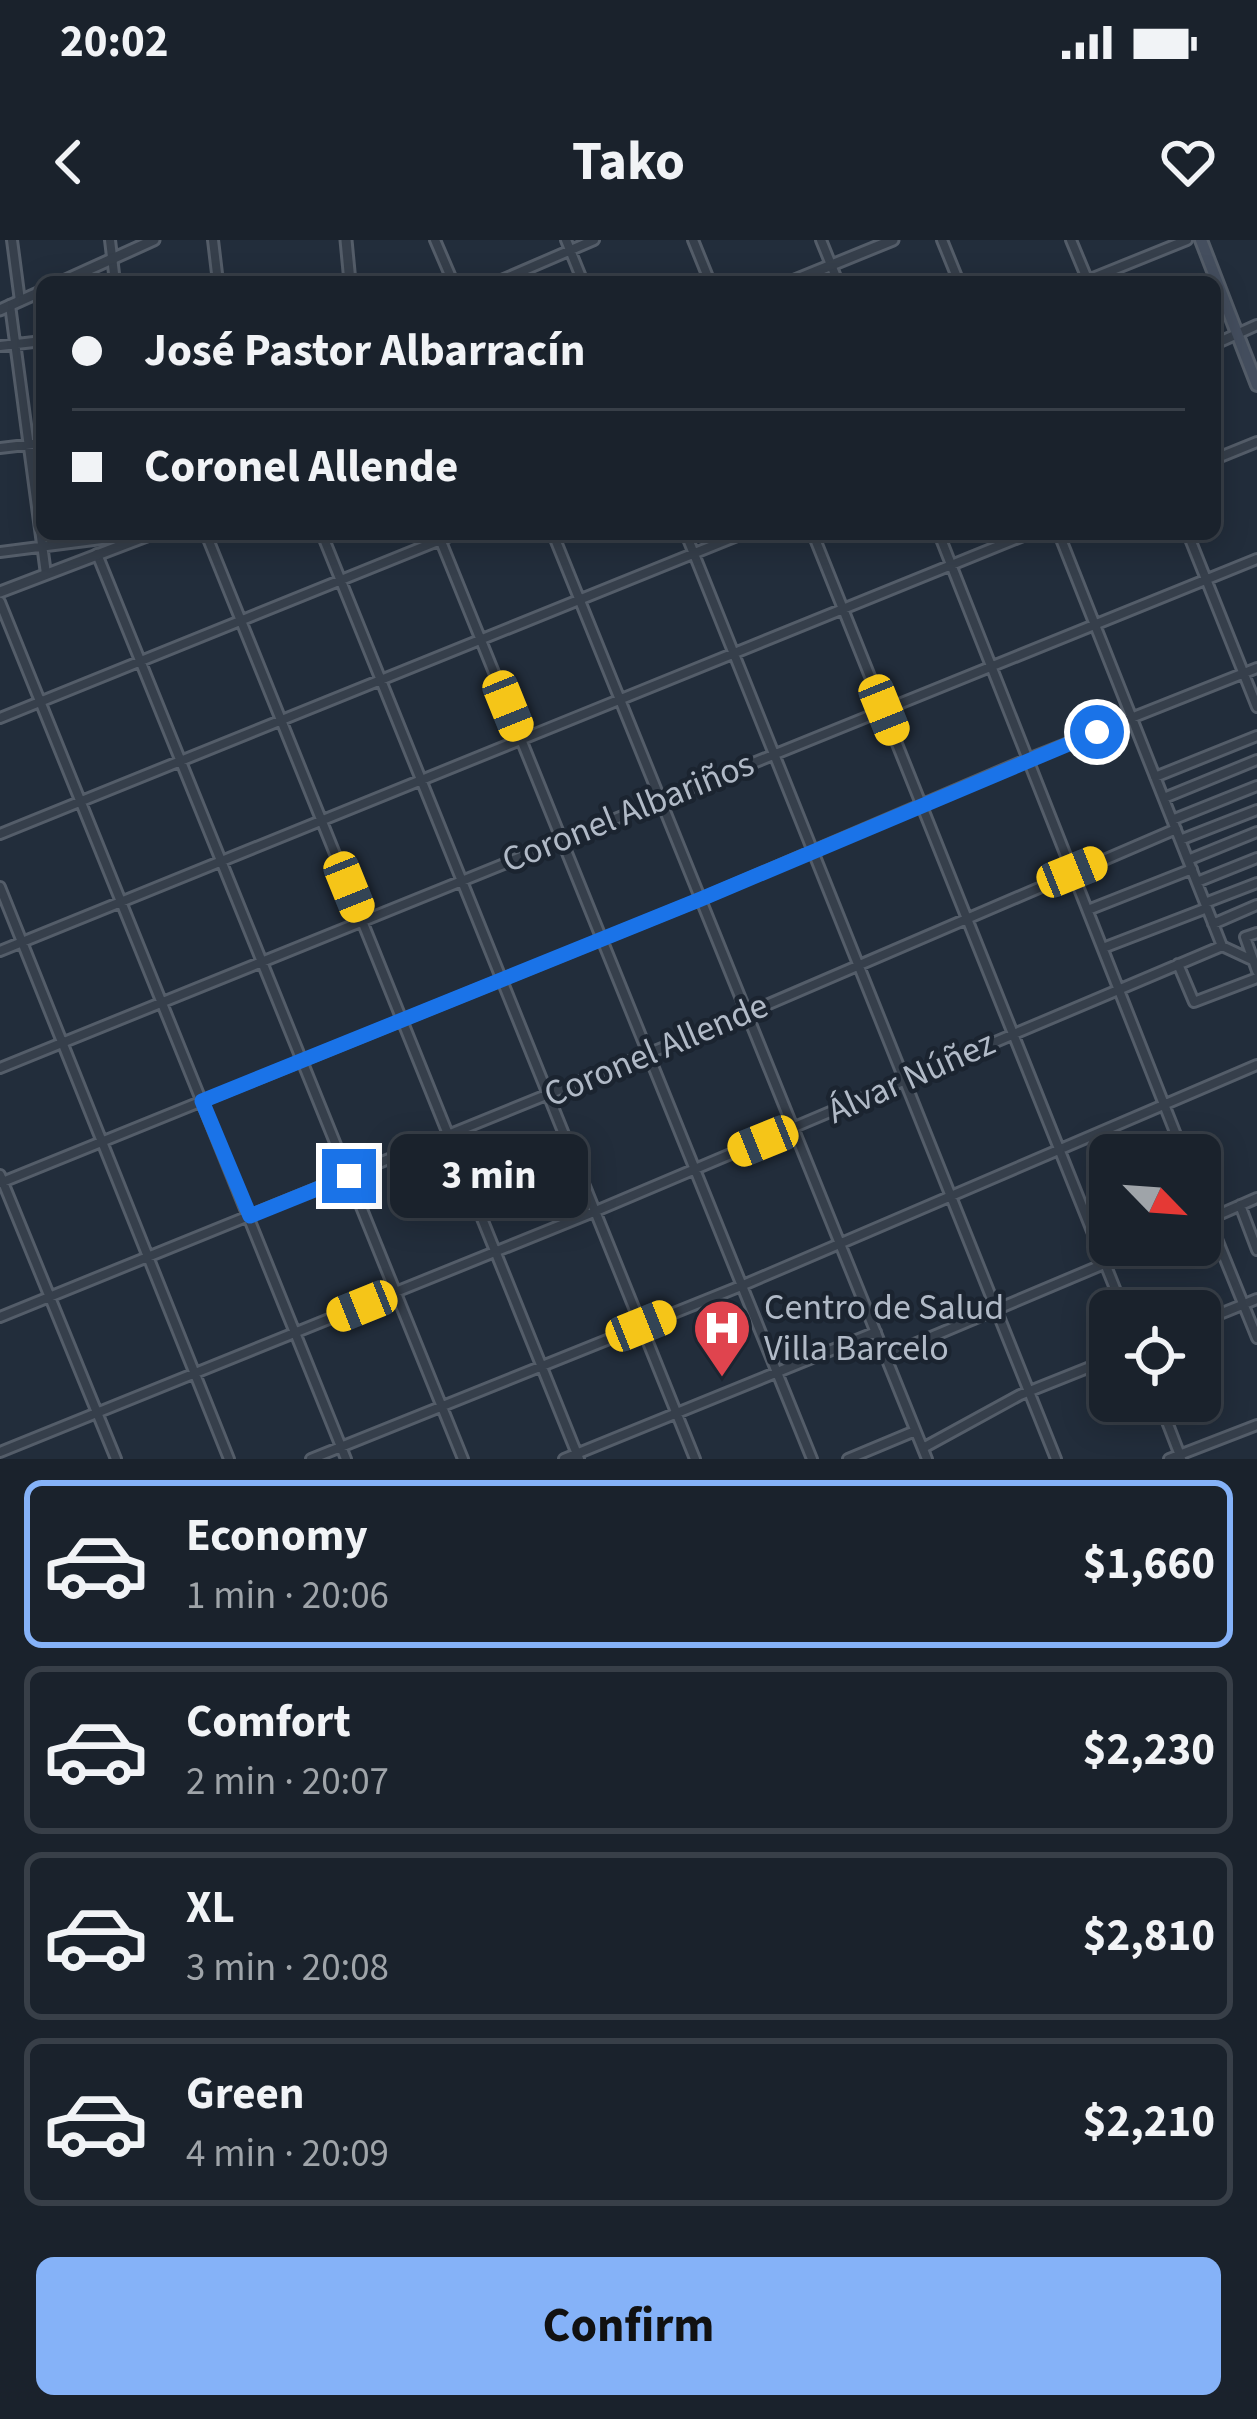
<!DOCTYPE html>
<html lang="en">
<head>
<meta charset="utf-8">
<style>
	body { margin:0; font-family:"Source Sans 3",sans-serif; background:#232a34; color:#f1f3f6; height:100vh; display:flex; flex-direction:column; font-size:45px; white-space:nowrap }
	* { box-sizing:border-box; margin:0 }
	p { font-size:39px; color:#9fa4a9 }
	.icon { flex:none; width:66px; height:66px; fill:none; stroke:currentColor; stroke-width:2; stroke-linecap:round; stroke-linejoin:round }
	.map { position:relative; height:1219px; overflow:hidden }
	.sheet { display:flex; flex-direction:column; background:#1a222c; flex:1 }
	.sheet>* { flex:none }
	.hud { position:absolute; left:36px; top:36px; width:1185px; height:264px; border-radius:18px; box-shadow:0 6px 30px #0003,0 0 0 3px #383f48; display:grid; align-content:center; height:264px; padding:0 36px; background:#1a222c }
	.needle { width:78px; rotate:115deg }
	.fabs { position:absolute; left:1089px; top:894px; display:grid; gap:24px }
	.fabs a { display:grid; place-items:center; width:132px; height:132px; border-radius:18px; background:#1a222c; box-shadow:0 6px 30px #0003,0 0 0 3px #383f48; font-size:60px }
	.end { position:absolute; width:54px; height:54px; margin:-27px; border:15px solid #1a73e8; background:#fff; box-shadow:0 0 0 6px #fff }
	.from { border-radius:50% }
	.bubble { position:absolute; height:84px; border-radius:18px; background:#1a222c; box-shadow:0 6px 30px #0003,0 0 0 3px #383f48; font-size:39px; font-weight:700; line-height:84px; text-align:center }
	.car { position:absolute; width:36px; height:72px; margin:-36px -18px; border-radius:15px; box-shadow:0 0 9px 3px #0007; background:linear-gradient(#f5c518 24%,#345 0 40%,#f5c518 0 76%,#345 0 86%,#f5c518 0) }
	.hud b { display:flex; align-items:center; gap:42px; height:114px; font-size:45px }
	.hud b+b { border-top:3px solid #383f48 }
	.hud i { width:30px; height:30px; background:#f1f3f6 }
	ul { padding:21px 0 0; list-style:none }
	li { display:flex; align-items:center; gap:36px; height:168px; margin:0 24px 18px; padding:0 12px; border:6px solid #383f48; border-radius:18px }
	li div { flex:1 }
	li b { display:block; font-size:45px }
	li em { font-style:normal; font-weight:700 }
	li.current { border-color:#85b2f8 }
	li>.icon { width:108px; height:108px; stroke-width:1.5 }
	.action { display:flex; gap:24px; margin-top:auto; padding:24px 36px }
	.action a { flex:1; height:138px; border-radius:18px; background:#85b2f8; color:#111; font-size:48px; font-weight:700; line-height:138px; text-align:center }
	.status { display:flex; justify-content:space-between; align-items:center; height:84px; padding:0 60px; background:#1a222c; direction:ltr }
	.status svg { height:33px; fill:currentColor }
	header { display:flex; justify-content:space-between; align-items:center; height:156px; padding:0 36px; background:#1a222c; font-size:54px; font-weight:700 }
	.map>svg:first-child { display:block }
</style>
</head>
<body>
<div class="status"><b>20:02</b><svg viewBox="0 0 49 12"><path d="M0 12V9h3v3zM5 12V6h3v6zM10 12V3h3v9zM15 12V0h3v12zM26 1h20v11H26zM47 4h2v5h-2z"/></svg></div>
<header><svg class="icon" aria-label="back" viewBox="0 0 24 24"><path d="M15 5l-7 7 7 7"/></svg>Tako<svg class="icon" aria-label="heart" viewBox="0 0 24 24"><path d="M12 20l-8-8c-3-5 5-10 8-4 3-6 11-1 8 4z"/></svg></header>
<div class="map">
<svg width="1257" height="1219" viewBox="0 0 1257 1219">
	<rect width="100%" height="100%" fill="#222d3b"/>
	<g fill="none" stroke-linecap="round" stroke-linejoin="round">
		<!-- minor casing -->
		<g stroke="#545d69" stroke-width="14">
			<path id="minor" d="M12 0 20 61
				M110 0 115 42
				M213 0 218 42
				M435 0 453 42
				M566 0 583 42
				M693 0 710 42
				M821 0 838 42
				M942 0 959 42
				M1071 0 1088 41
				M497 42 594 0
				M1083 42 1187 0
				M10 65 46 334
				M1215 104 1257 85
				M0 106 42 101
				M0 208 42 203
				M1215 219 1257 202
				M206 294 579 1219
				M322 294 695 1219
				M438 294 812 1219
				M553 294 927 1219
				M686 294 1056 1219
				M813 294 1124 1071
				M939 294 1184 915
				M1059 294 1222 706 1252 720
				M1188 294 1257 467
				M0 312 117 297 130 302
				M97 314 463 1219
				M0 362 346 1219
				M0 478 455 294
				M1155 537 1257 496
				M1164 558 1257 520
				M1172 580 1257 546
				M0 594 742 294
				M1180 600 1257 570
				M1188 620 1257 592
				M1197 642 1257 618
				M0 647 229 1219
				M1205 663 1257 643
				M1088 670 1192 629
				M1213 684 1257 665
				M1257 693 1245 697 1257 731
				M1103 708 1207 668
				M0 711 1028 294
				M1178 724 1194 762 1257 738
				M0 828 1257 319
				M0 935 116 1219
				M0 943 701 659 1028 519 1257 428
				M1200 957 1257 1098
				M1240 965 1257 1010
				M1200 983 1257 958
				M0 1077 748 773 1176 589
				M1200 1082 1257 1059
				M886 1116 1149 1005
				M1159 1161 1181 1218
				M923 1208 1020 1155 1110 1119
				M0 1212 596 971 1222 706
				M311 1219 741 1046 1257 825
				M564 1219 876 1092
				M848 1219 915 1191
				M1169 1219 1257 1185"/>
		</g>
		<!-- tertiary casing -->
		<g stroke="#545d69" stroke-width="15">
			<path id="tertiary" d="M346 0 350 42
				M61 42 154 0
				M790 42 893 0
				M0 70 42 51
				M0 352 152 294"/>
		</g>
		<!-- secondary casing -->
		<g stroke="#545d69" stroke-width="16">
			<path id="secondary" d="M1201 0 1257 145"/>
		</g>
		<!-- minor -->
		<use href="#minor" stroke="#363f4b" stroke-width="8"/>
		<!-- tertiary -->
		<use href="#tertiary" stroke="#363f4b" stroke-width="9"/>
		<!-- secondary -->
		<use href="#secondary" stroke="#444e5e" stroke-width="10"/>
	</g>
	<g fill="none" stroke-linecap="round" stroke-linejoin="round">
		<!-- route -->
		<path stroke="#1a73e8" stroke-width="15" d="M349 936 250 976 202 861 701 659 1097 492"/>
	</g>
	<!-- icons -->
	<defs>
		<g id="hospital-pin" transform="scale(3)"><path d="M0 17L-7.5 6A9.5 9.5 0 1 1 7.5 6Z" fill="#e0444e" stroke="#1b2430"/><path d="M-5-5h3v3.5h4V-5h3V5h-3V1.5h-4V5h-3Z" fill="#fff"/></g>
	</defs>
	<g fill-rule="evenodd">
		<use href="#hospital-pin" x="722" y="1088"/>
	</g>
	<g text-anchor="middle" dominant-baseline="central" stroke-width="9" stroke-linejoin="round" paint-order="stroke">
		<!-- street labels -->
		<g font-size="36" fill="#b1bac7" stroke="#1b2430">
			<text transform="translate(628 572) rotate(-22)">Coronel Albariños</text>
			<text transform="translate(656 810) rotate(-23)">Coronel Allende</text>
			<text transform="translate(911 837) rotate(-24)">Álvar Núñez</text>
		</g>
		<!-- poi labels -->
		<g font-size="36" fill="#b1bac7" stroke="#1b2430" text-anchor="start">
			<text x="764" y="1067">Centro de Salud<tspan x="764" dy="41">Villa Barcelo</tspan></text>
		</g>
	</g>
</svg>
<div class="fabs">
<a><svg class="needle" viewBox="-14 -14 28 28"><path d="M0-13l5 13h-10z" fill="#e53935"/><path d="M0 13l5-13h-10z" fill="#9fa4a9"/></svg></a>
<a><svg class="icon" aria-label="locate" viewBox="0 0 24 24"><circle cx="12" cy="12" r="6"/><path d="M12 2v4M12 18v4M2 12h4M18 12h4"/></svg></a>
</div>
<i class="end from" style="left:1097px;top:492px"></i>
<i class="end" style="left:349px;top:936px"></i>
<div class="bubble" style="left:390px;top:894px;width:198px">3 min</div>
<i class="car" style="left:508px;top:466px;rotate:158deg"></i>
<i class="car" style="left:884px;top:470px;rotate:158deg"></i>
<i class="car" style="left:1072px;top:632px;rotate:68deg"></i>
<i class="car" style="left:349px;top:647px;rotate:158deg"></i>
<i class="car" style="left:763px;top:901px;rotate:248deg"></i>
<i class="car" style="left:362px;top:1066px;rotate:248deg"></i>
<i class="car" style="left:641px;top:1086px;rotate:68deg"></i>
<div class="hud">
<b><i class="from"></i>José Pastor Albarracín</b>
<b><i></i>Coronel Allende</b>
</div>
</div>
<section class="sheet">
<ul>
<li class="current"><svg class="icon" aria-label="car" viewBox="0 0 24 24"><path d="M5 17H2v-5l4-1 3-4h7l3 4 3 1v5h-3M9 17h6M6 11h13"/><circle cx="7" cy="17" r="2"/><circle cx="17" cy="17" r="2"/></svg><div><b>Economy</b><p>1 min · 20:06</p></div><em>$1,660</em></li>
<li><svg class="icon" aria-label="car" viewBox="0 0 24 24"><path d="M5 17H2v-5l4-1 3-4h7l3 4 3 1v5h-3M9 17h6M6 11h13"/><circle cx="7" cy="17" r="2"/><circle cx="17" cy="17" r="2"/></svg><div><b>Comfort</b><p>2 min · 20:07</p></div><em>$2,230</em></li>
<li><svg class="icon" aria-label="car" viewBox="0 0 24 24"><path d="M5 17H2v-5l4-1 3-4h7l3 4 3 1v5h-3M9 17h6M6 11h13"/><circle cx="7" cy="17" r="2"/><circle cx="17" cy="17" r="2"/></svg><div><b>XL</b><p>3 min · 20:08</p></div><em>$2,810</em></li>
<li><svg class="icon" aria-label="car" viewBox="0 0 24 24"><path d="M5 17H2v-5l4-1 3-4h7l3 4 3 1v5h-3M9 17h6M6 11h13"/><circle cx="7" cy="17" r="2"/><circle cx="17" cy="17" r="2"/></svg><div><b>Green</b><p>4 min · 20:09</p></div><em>$2,210</em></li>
</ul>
<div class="action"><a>Confirm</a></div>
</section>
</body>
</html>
